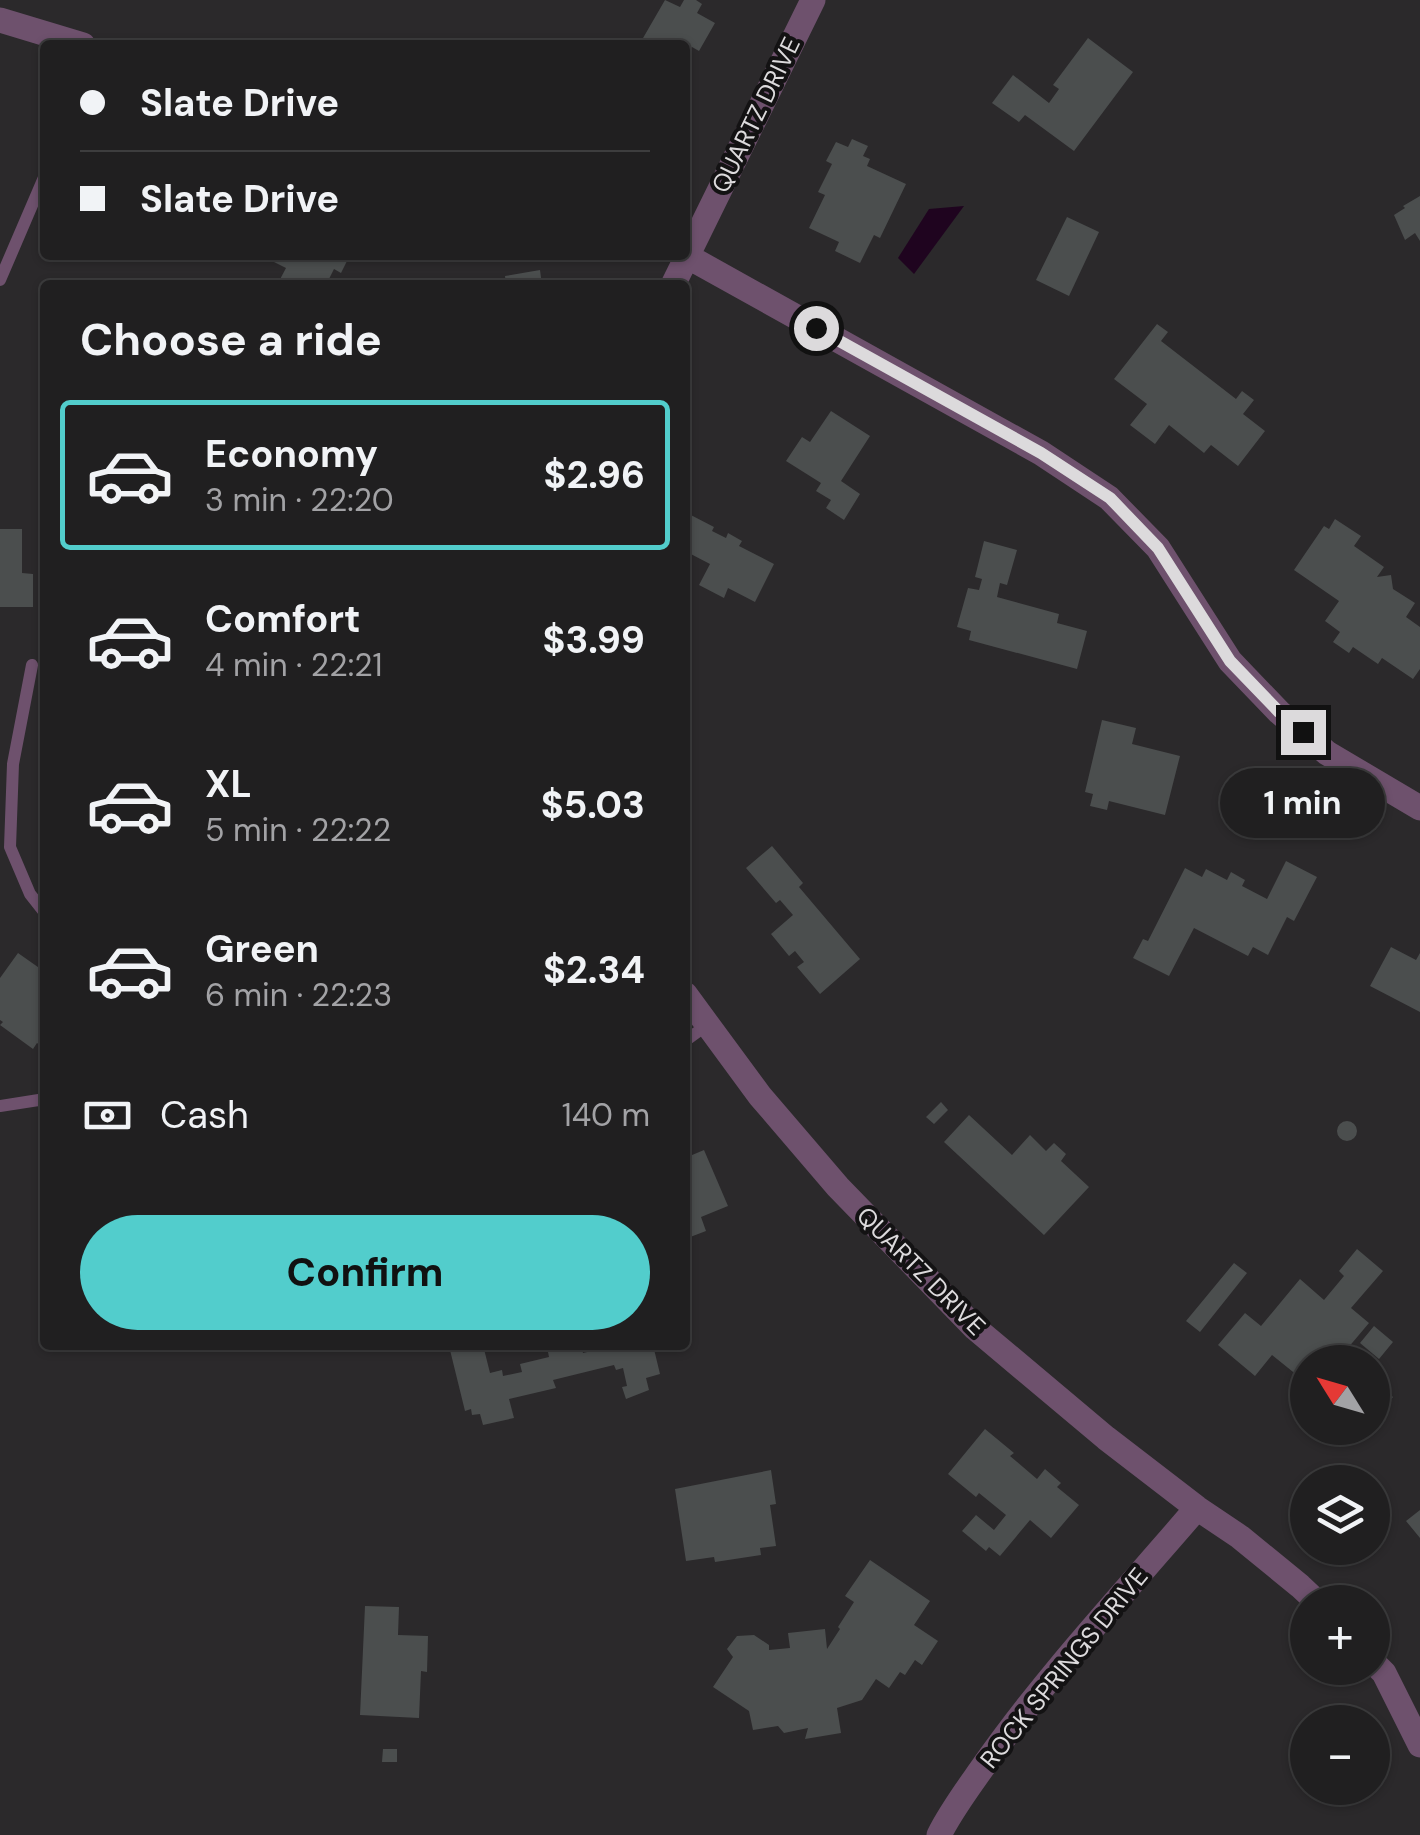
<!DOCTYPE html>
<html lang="en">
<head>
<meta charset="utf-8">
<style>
	body { margin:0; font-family:"DM Sans",sans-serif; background:#282729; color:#f1f3f6; height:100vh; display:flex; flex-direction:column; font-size:38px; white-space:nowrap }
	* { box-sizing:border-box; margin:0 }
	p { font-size:32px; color:#a2a2a5 }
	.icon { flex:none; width:55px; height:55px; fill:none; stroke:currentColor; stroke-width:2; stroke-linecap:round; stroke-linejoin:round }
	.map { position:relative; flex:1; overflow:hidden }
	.side { position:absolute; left:40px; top:280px; width:650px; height:1070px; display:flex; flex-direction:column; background:#201f20; border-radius:10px; box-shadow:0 2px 8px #0004,0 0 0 2px #3d3d3e }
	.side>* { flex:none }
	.hud { position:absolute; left:40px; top:40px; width:650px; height:220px; border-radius:10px; box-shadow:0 2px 8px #0004,0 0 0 2px #3d3d3e; display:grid; align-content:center; height:220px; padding:0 40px; background:#201f20 }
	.needle { width:65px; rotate:307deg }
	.tools { position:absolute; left:1290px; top:1345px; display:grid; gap:20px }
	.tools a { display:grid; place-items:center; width:100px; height:100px; border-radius:50%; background:#201f20; box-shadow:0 2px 8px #0004,0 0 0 2px #3d3d3e; font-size:50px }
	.end { position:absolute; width:45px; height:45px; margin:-22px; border:12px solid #dcdadc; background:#111; box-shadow:0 0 0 5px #111 }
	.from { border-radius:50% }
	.bubble { position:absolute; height:70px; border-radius:35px; background:#201f20; box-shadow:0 2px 8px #0004,0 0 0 2px #3d3d3e; font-size:32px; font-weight:700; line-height:70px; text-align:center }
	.hud b { display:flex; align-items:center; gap:35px; height:95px; font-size:38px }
	.hud b+b { border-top:2px solid #3d3d3e }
	.hud i { width:25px; height:25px; background:#f1f3f6 }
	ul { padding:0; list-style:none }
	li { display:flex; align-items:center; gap:30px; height:150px; margin:0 20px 15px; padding:0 20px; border:5px solid transparent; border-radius:10px }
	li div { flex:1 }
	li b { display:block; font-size:38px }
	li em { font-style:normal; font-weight:700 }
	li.active { border-color:#52cdcc }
	li>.icon { width:90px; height:90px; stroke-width:1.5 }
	h2 { padding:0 40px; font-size:45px; line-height:120px }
	.pay { display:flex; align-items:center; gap:25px; height:110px; padding:0 40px; font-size:38px }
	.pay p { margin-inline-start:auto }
	.action { display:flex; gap:20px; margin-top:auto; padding:20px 40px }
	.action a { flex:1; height:115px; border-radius:60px; background:#52cdcc; color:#111; font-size:40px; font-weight:700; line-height:115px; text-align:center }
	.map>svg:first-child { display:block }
</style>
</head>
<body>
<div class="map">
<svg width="1420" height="1835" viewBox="0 0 1420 1835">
	<rect width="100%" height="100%" fill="#2b292b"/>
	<!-- water -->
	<path fill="#1f041f" d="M964 206 914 274 898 258 929 209Z"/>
	<!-- building -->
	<path fill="#4b4e4e" d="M665 0 680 7 684 0H696L702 4 697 13 715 23 699 51 692 47 685 60V45H639Z
		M1088 38 1133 72 1074 151 1025 115 1019 122 992 103 1013 75 1049 103 1059 89 1053 85Z
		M852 139 868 146 863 156 870 159 867 166 906 184 880 238 874 235 860 263 835 251 839 242 809 228 825 195 818 192 832 164 826 161 836 142 848 147Z
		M1420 196V241L1415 233 1405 240 1394 215 1405 208 1403 206Z
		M1067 217 1099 232 1069 296 1036 280Z
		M260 255H350L341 273 334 269 326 285H277L286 268Z
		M540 270 542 285H506L505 276Z
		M1157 324 1168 332 1161 341 1236 399 1242 391 1254 400 1243 414 1265 431 1238 466 1211 445 1204 453 1169 425 1155 444 1130 425 1147 404 1114 379Z
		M831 411 870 436 841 481 860 494 844 520 826 508 831 500 816 491 821 483 786 461 802 437 810 442Z
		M685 512 714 527 712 531 726 538 728 533 742 541 739 546 774 564 755 602 728 588 724 598 699 585 710 564 685 551Z
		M1335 519 1361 536 1354 546 1384 567 1377 577 1391 575 1393 589 1415 603 1406 617 1420 627V669L1413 679 1382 658 1378 664 1353 647 1349 653 1333 642 1340 632 1325 621 1339 601 1294 570 1324 526 1329 529Z
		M0 529H22V573L33 574V607H0Z
		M984 541 1017 550 1007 585 1000 583 997 597 1059 614 1057 623 1087 631 1077 669 969 640 971 631 957 627 968 588 979 590 982 579 975 577Z
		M1102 720 1136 728 1132 744 1180 756 1165 815 1109 801 1107 810 1090 806 1093 794 1085 792Z
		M772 846 803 883 799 887 860 959 820 994 797 967 804 962 795 951 789 956 771 934 793 915 780 900 776 903 746 868Z
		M1286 861 1317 877 1294 921 1287 917 1268 955 1253 947 1248 956 1194 928 1169 976 1133 958 1143 939 1148 941 1185 868 1202 877 1206 869 1227 880 1231 872 1245 880 1242 886 1267 899Z
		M1391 947 1416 960 1420 953V1012L1370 986Z
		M18 953 45 972 39 985 45 989V1049L37 1043 33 1049 0 1025 3 1022 0 1020V978Z
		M941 1102 948 1110 934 1124 926 1117Z
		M969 1115 1012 1155 1030 1135 1046 1151 1054 1143 1066 1154 1061 1161 1089 1187 1044 1235 944 1142Z
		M1337 1131a10 10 0 1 1 20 0a10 10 0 1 1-20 0Z
		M704 1150 728 1206 701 1217 706 1231 685 1239V1158Z
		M1357 1249 1383 1271 1351 1308 1369 1323 1342 1355 1352 1362H1308V1384L1272 1355 1255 1376 1218 1345 1245 1313 1261 1326 1300 1279 1324 1300 1344 1276 1339 1271Z
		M1234 1263 1247 1273 1200 1332 1186 1321Z
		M1374 1326 1393 1342 1379 1359 1360 1343Z
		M455 1345H483L490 1373 502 1370 503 1376 522 1372 520 1364 549 1357 547 1347 553 1345H581L583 1353 596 1350 598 1345H653L660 1374 646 1378 649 1390 626 1399 622 1387 627 1386 623 1368 616 1370 614 1365 553 1380 556 1388 509 1399 514 1418 483 1425 480 1414 472 1415 471 1409 465 1411 450 1350 456 1349Z
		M1372 1380 1393 1397 1380 1413 1372 1406Z
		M985 1429 1014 1453 1010 1456 1037 1479 1045 1469 1061 1483 1057 1487 1079 1505 1051 1538 1030 1520 1000 1556 989 1547 986 1551 962 1531 976 1515 994 1530 1006 1515 979 1493 976 1497 948 1474Z
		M771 1470 776 1504 770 1505 776 1546 760 1548 761 1555 715 1562 714 1557 686 1561 675 1489Z
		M1420 1510V1538L1406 1521Z
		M870 1560 930 1601 914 1625 938 1641 922 1665 915 1660 905 1675 900 1672 889 1688 876 1679 862 1700 837 1708 841 1733 805 1739 808 1728 784 1733 778 1726 753 1730 749 1711 713 1687 733 1657 727 1649 737 1636 754 1635 769 1645V1650L790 1648 788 1633 825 1629 827 1649 840 1629 838 1627 854 1602 845 1596Z
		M365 1606 399 1607 398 1635 428 1636 427 1672 421 1671 419 1718 360 1715Z
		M383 1749H397V1762H382Z"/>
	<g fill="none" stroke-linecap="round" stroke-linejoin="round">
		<!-- lane -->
		<path stroke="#6e516d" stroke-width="12" d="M0 280 45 175
			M32 665 13 764 10 847 30 894 45 913
			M685 1041 707 1025
			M0 1106 45 1099"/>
		<!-- street -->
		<path stroke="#6e516d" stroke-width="25" d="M0 20 83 45
			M685 255 1041 453 1109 498 1158 548 1230 661 1279 712 1327 753 1420 808
			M673 285 813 0
			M685 994 760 1096 838 1187 975 1328 1106 1438 1197 1508 1240 1537 1300 1586 1317 1602
			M1372 1661 1384 1673 1420 1745
			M939 1835C952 1809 969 1787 985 1764 1049 1673 1125 1592 1197 1508"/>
	</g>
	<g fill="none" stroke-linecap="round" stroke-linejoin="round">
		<!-- route -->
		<path stroke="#dcdadc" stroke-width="12" d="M816 328 1041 453 1110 498 1158 548 1230 661 1279 712 1303 732"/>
	</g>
	<g text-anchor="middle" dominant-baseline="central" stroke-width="8" stroke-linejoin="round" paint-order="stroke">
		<!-- street labels -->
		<g font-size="25" fill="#dcdadc" stroke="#131213">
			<text transform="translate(756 115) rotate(-64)">QUARTZ DRIVE</text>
			<text transform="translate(921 1271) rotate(45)">QUARTZ DRIVE</text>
			<text transform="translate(1064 1668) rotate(-51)">ROCK SPRINGS DRIVE</text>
		</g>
	</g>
</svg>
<div class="tools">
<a><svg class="needle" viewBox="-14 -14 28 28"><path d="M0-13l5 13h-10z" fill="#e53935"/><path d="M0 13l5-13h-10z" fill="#a2a2a5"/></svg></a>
<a><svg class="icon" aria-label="layers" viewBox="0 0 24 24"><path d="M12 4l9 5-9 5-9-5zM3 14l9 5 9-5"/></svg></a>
<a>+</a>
<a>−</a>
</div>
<i class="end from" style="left:816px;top:328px"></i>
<i class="end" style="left:1303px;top:732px"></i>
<div class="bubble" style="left:1220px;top:768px;width:165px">1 min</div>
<div class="hud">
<b><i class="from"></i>Slate Drive</b>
<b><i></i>Slate Drive</b>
</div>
<section class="side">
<h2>Choose a ride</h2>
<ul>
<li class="active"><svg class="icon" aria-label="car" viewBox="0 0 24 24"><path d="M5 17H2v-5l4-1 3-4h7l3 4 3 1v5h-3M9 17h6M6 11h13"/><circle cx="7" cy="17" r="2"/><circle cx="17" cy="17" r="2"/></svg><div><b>Economy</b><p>3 min · 22:20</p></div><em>$2.96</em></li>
<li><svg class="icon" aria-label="car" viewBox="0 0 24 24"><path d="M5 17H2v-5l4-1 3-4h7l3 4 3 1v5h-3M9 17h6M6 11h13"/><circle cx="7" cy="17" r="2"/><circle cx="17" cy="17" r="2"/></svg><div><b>Comfort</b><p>4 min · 22:21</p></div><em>$3.99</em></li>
<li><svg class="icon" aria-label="car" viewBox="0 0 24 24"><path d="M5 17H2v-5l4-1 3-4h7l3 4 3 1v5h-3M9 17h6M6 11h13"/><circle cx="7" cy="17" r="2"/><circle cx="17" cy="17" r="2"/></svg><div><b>XL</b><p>5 min · 22:22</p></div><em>$5.03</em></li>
<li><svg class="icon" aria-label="car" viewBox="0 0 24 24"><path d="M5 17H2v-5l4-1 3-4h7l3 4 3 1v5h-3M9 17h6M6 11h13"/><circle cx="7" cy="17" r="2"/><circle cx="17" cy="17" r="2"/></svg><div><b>Green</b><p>6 min · 22:23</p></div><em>$2.34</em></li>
</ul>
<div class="pay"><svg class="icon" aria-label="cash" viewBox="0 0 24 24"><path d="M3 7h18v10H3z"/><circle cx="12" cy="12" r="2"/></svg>Cash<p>140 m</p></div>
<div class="action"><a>Confirm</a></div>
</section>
</div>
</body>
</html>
